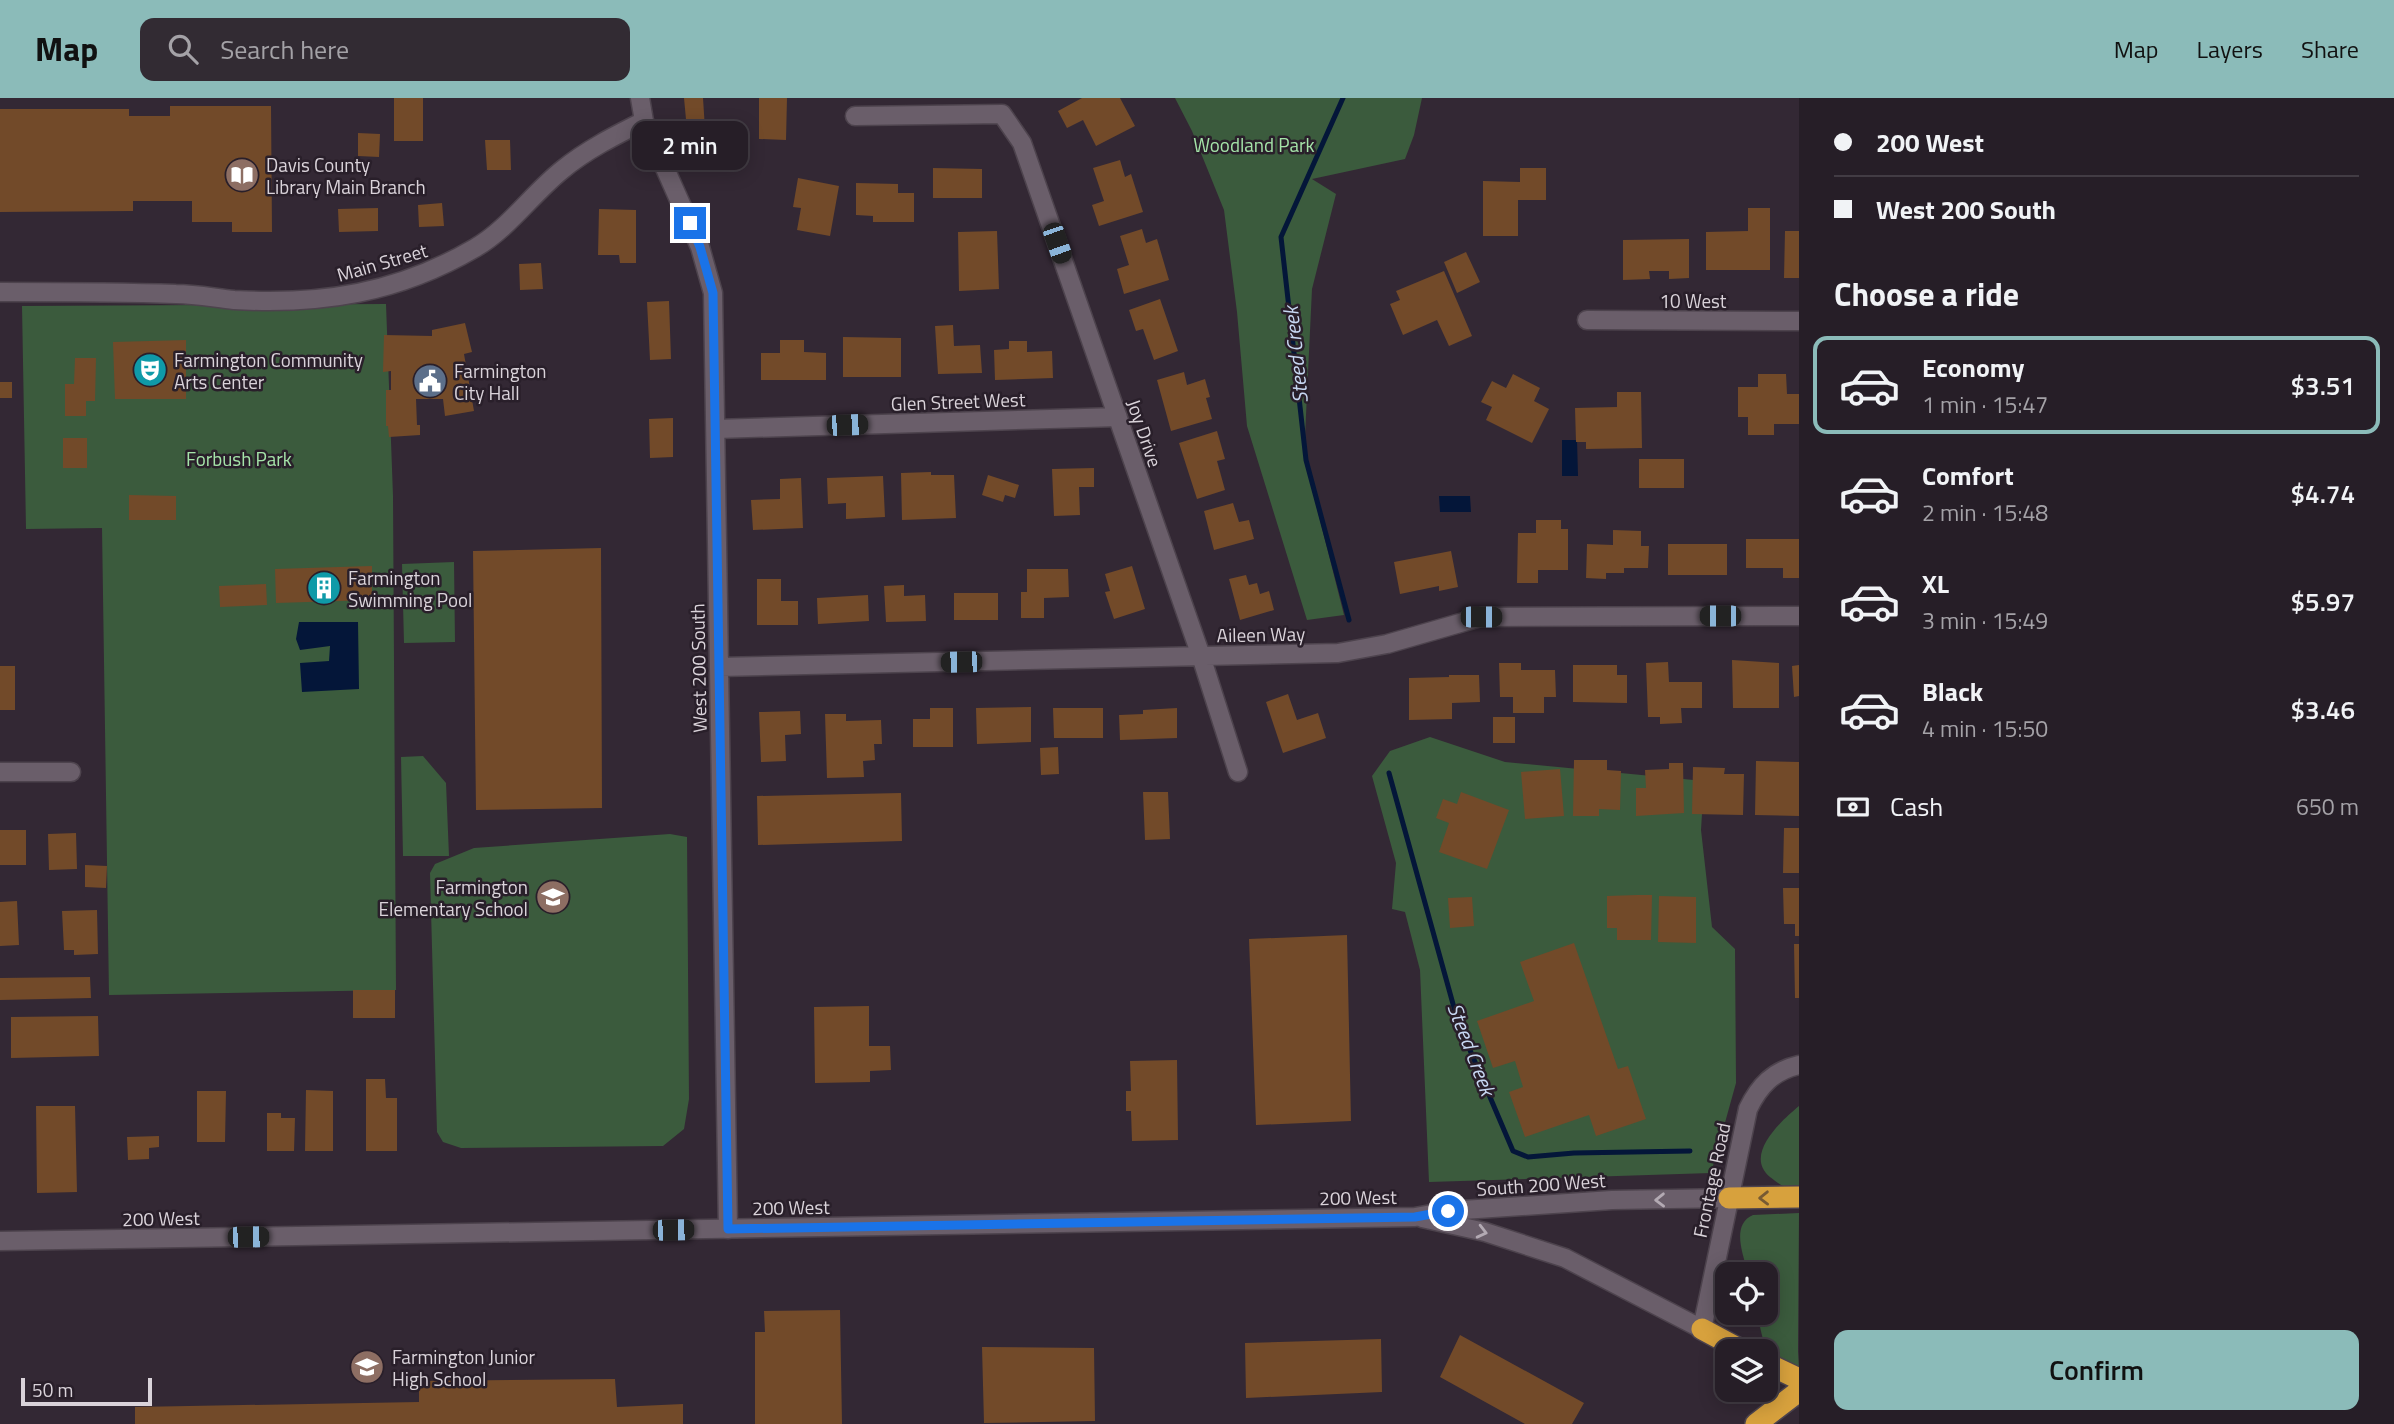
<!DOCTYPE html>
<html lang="en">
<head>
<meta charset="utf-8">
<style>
	body { margin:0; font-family:"Titillium Web",sans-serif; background:#322b33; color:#f1f3f6; height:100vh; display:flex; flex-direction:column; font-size:26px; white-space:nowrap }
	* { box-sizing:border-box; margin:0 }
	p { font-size:23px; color:#a4a2a7 }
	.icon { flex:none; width:38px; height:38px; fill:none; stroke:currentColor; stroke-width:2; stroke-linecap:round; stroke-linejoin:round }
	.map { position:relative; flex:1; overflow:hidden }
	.side { display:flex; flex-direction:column; background:#261e27; width:595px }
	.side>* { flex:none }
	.top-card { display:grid; align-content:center; height:154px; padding:0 35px; background:#261e27 }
	.fabs { position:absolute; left:1715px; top:1164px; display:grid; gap:14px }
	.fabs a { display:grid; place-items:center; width:63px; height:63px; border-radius:14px; background:#261e27; box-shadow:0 4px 18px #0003,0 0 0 2px #423c44; font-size:35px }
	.scale { position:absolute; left:21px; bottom:18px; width:131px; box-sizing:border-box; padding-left:7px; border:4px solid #dad3da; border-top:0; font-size:19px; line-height:24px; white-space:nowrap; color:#dad3da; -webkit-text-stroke:5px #291f2a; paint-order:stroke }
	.end { position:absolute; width:32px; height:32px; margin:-16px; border:9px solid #1a73e8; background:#fff; box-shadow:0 0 0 4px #fff }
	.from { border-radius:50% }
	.bubble { position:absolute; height:49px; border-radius:14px; background:#261e27; box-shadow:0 4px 18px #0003,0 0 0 2px #423c44; font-size:23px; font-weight:600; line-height:49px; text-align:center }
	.car { position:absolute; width:21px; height:42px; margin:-21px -10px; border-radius:9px; box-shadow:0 0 5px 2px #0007; background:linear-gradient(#222 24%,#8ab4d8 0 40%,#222 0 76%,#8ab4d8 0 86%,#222 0) }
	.top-card b { display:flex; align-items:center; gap:24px; height:66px; font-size:26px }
	.top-card b+b { border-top:2px solid #423c44 }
	.top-card i { width:18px; height:18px; background:#f1f3f6 }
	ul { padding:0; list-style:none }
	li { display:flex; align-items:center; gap:21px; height:98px; margin:0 14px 10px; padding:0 21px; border:4px solid transparent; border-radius:14px }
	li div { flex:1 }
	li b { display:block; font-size:26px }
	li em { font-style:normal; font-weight:600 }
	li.selected { border-color:#8bbbb9 }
	li>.icon { width:63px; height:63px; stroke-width:1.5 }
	h2 { padding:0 35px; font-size:32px; line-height:84px }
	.pay { display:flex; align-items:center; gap:18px; height:77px; padding:0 35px; font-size:26px }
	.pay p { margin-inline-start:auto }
	.action { display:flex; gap:14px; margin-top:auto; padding:14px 35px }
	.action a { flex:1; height:80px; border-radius:14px; background:#8bbbb9; color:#111; font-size:28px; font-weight:600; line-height:80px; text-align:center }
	header { display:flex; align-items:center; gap:42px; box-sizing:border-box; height:98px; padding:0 35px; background:#8bbbb9; color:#111 }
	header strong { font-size:33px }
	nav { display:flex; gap:38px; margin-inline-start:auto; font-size:24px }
	.search { width:490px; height:63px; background:#322b33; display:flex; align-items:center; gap:18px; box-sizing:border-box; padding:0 24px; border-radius:14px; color:#a4a2a7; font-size:26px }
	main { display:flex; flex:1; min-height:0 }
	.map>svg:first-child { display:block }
</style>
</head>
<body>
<header>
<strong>Map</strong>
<div class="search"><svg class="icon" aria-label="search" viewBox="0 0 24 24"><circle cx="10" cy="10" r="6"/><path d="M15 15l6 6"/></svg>Search here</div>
<nav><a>Map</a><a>Layers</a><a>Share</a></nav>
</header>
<main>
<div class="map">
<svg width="1799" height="1326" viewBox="0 0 1799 1326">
	<rect width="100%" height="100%" fill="#332834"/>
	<!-- green -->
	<path fill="#3b5b3d" d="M1175 0H1422L1414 37 1405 61 1312 81 1336 96 1312 191 1304 359 1344 517 1307 522 1247 328 1237 214 1224 112 1192 33Z
		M386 206 393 398 396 892 109 897 102 430 26 431 22 208Z
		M454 464 455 544 404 545 402 466Z
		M1430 639 1505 664 1704 683 1701 732 1712 829 1735 851 1736 985 1711 1075 1429 1084 1420 872 1405 814 1392 811 1396 765 1372 678 1390 653Z
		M423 658 446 685 449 758H403L401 659Z
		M670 736 687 739 689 1001 684 1031 663 1048 461 1050 443 1044 437 1034 430 775 435 766 474 750Z
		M1799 1008V1091C1786 1091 1780 1087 1770 1079 1743 1057 1782 1022 1799 1008Z
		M1799 1115 1798 1253 1799 1271C1762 1252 1766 1255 1757 1215L1766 1214V1176H1748C1744 1158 1730 1127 1753 1117Z"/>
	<!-- water -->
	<path fill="#041639" d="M1562 342H1577L1578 378H1562Z
		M1439 398H1470L1471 414H1440Z
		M299 524H358L359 591 302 594 300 565 329 563 330 548 300 552 296 541Z"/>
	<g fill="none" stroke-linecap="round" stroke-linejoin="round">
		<!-- stream -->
		<path stroke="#041639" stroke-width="5" d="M1343 0 1281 139 1306 362 1349 522
			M1389 675 1458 924 1513 1053 1528 1059 1574 1055 1690 1053"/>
	</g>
	<!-- building -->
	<path fill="#724a29" d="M394 0H423V43H394Z
		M684 0H703L705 31 687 32Z
		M759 0H787L786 42 759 41Z
		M1082 0H1120L1135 28 1096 48 1083 22 1067 30 1058 13Z
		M170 8H271L272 134H232V124H192V103H133V113L0 114V11H129V18H170Z
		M358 35 380 36 379 59 358 58Z
		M485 42H510L511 72H487Z
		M1120 62 1125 79 1131 76 1143 114 1099 128 1092 107 1104 103 1093 70Z
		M933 70 982 71V100H933Z
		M1520 70H1546V102H1518V138H1483V83L1520 84Z
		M798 80 839 88 830 138 797 132 801 110 793 109Z
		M856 85 898 86V95H914V124H873V118L856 117Z
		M442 105 444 128 419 129 418 107Z
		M378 110V133L339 134 338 111Z
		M1748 110H1770V172H1706V134L1748 133Z
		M599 111 636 112V165H620L619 157H598Z
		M1142 131 1146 145 1157 141 1169 182 1124 196 1117 171 1129 167 1120 138Z
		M997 133 999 191 959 193 958 134Z
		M1785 133H1799V180H1784Z
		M1689 141V180L1669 181V173H1649L1650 181 1623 182V142Z
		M1466 154 1480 184 1457 195 1444 164Z
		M541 165 543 191 520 192 519 166Z
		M1444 173 1472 238 1449 248 1437 222 1403 237 1390 206 1400 202 1396 193Z
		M1160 201 1178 253 1154 262 1143 231 1136 233 1129 212Z
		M669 203 671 261 650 262 647 204Z
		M465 225 472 254 464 256 474 313 445 318 443 301H416L417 327H420V337L389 339 388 328H386V292H391V273L383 274 384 237 432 238V232Z
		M953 227 954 248 980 247 982 275 938 276 935 228Z
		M843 239 901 240V279H843Z
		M186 242V301H115L113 244Z
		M780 242H804V254L826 255V282H761V255H780Z
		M1009 243H1027V254L1052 253 1053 280 995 282 994 252 1009 251Z
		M75 260H96L95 303H86V318H65V286H74Z
		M1184 274 1187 287 1205 281 1210 299 1206 300 1212 321 1171 333 1157 282Z
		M1513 276 1540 290 1534 303 1549 311 1532 345 1486 322 1492 309 1481 304 1492 283 1506 290Z
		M1758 276H1786L1787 296H1799V326H1774V337H1748V319H1738V289H1758Z
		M0 284H12V300H0Z
		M1617 294H1641L1642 350 1586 351V344H1576L1575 310 1617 309Z
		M673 320V359L650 360 649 321Z
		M1217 333 1225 361 1217 363 1225 392 1197 401 1179 345Z
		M63 340H87V370H63Z
		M1639 361H1684V390H1639Z
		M1094 370V389H1079L1080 417 1054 418 1052 371Z
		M931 374V377H954L956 420 902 422 901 375Z
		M988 377 1019 387 1015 400 1005 397 1003 404 982 397Z
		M883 378 885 419 846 421V405L828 406 827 380Z
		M801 380 803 430 753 432 751 402 780 401V381Z
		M129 397 176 398V422H129Z
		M1233 405 1239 424 1249 422 1254 441 1214 452 1204 413Z
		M1536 422H1561V431H1568V472H1538V485H1517L1518 435H1536Z
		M1613 432 1641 433V448H1649L1648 470H1624V475H1606V481L1586 480 1587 446 1613 447Z
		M1746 441H1799V480H1783V470H1746Z
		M1668 446H1727V477H1668Z
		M601 450 602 710 476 712 473 453Z
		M1451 453 1458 489 1439 493V488L1400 496 1394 464Z
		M372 468V502L276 505 275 471Z
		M1132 468 1145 511 1114 521 1105 494 1110 493 1105 476Z
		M1027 471H1068L1069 499 1044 500V520H1021V494H1027Z
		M1246 477 1249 487 1257 485 1260 496 1269 493 1274 512 1240 522 1229 481Z
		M757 481H781V503H798V527H757Z
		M266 486 267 507 220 509 219 488Z
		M904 487V498L925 497 926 523 886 524 884 488Z
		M954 495H998V522H954Z
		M868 497 869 523 818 526 817 500Z
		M1732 562 1779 565V610H1733Z
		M1668 564 1669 584H1702V610H1681L1682 625 1660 626V619H1648L1646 565Z
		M1499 565H1521V572H1555L1556 599H1544V615H1513V599H1500Z
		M1573 567H1617V577H1627V605L1573 604Z
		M1799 567V598L1794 599 1792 568Z
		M0 568H15V612H0Z
		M1449 577H1479L1480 604 1452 605V621L1409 622V580L1449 579Z
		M1288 596 1297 622 1318 615 1326 640 1283 655 1266 604Z
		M1031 609V644L977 646 976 610Z
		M930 610H953V649H913V621H930Z
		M1053 610H1103V640H1054Z
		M1177 610V640L1120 642 1119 617 1143 616V612Z
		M800 613 801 636 785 637 786 663 761 664 759 614Z
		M825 616H846V623L881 622 882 646H874L875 662 863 663 864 679 827 680Z
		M1493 619H1515V645H1493Z
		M1058 649 1059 676 1041 677 1040 650Z
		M1574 662H1607V672L1621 673 1620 712 1599 711V718H1573Z
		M1756 663 1799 664V718L1755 717Z
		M1669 665H1683L1684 715 1636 718V690H1646L1645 672 1669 671Z
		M1693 669 1725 670 1724 676H1744L1743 717 1692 716Z
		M1560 671 1564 718 1525 721 1521 674Z
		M1143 694H1168L1170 741 1145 742Z
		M1461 694 1509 712 1487 771 1439 754 1449 725 1436 720 1443 701 1457 706Z
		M901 695 902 743 758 747 757 698Z
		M1784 730H1799V775H1783Z
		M0 732H26V767H0Z
		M76 735 77 771 49 772 48 736Z
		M85 767 107 768 106 790 85 789Z
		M1783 790H1799V838H1795V826H1784Z
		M1637 797H1652L1651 842H1617V830H1607V798Z
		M1659 798 1696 799V845L1658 844Z
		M1472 799 1474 828 1450 830 1448 800Z
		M17 803 19 847 0 848V804Z
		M97 812 98 856 74 857V852H64L62 813Z
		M1347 837 1351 1023 1256 1027 1249 841Z
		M1574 845 1618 971 1628 968 1646 1021 1596 1038 1589 1017 1525 1039 1509 994 1523 989 1515 963 1493 970 1477 923 1534 903 1520 864Z
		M1794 846H1799V900H1795Z
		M90 879 91 900 0 902V880Z
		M353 892H395V920H353Z
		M869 908V948H890L891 972 870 973V984L815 985 814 909Z
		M98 918 99 958 11 960V919Z
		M1177 962 1178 1042 1132 1043 1131 1013H1126V993H1131L1130 963Z
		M366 981H385L386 1000H397V1053H366Z
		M306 992 333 993V1053H305Z
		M197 993H226L225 1044H197Z
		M36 1008H75L77 1094 37 1095Z
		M267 1015H281V1020H295L294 1053H267Z
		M159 1038V1049L149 1050V1061L128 1062 127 1039Z
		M840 1212 842 1326H755V1234H765L764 1213Z
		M1460 1237 1584 1305 1572 1326H1525L1440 1279Z
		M1381 1241 1382 1294 1246 1300 1245 1245Z
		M982 1249 1094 1250 1095 1323 984 1325Z
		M615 1281 617 1309 683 1306V1326H135V1309L419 1304V1283Z"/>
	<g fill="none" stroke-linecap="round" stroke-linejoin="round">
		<!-- minor casing -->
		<g stroke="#4d434d" stroke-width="21">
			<path id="minor" d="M640 0 644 23 700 149 713 195 728 1131
				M855 18 1002 16 1022 45 1201 558 1238 674
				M0 194C59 194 117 194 176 196 195 196 215 200 234 202 322 207 398 195 475 150 508 131 532 96 562 72 586 52 616 37 644 23
				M1587 222 1799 223
				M716 331 1118 319
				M719 569 1338 555 1387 546 1481 519 1799 518
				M0 674H71"/>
		</g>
		<!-- tertiary casing -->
		<g stroke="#4d434d" stroke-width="21">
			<path id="tertiary" d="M1702 1231 1748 1011C1759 988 1773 973 1799 967"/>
		</g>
		<!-- secondary casing -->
		<g stroke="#4d434d" stroke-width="21">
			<path id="secondary" d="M1422 1120 1485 1134 1565 1160 1702 1231
				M0 1143 1415 1119 1448 1113 1612 1102 1729 1100"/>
		</g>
		<!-- motorway casing -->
		<g stroke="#4d434d" stroke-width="24">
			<path id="motorway" d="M1729 1100 1799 1099
				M1702 1231 1743 1253
				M1766 1265 1799 1281
				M1756 1326 1799 1293"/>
		</g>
		<!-- minor -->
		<use href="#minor" stroke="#6a5e6a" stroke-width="18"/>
		<!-- tertiary -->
		<use href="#tertiary" stroke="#6a5e6a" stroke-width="18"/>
		<!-- secondary -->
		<use href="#secondary" stroke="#6a5e6a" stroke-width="18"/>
		<!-- motorway -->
		<use href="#motorway" stroke="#d7a13d" stroke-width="21"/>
	</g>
	<!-- one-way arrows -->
	<defs><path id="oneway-chevron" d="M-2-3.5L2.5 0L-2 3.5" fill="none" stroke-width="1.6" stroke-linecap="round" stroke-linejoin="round" transform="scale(1.75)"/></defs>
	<use stroke="#775a33" href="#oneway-chevron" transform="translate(1764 1100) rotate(179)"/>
	<g stroke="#b3aab3">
		<use href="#oneway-chevron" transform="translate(1660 1102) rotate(179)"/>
		<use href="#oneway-chevron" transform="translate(1482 1134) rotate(14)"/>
	</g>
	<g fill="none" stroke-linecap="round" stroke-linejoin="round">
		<!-- route -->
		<path stroke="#1a73e8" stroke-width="9" d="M690 125 700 149 713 195 728 1131 1415 1119 1448 1113"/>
	</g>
	<!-- icons -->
	<defs>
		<g id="library-disc" transform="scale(1.75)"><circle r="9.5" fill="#8d6e63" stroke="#291f2a"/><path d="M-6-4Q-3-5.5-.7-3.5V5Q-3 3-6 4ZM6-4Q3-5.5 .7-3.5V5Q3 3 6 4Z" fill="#fff"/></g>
		<g id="theatre-disc" transform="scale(1.75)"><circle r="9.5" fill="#0f9aa8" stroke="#291f2a"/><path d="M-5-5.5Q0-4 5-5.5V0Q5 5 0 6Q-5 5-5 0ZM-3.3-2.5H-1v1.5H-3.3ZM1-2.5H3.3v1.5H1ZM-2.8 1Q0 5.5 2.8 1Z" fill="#fff"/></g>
		<g id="civic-disc" transform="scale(1.75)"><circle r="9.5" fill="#5c6f8a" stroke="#291f2a"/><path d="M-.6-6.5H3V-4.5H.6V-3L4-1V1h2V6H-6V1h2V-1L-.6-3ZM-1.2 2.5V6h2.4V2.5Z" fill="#fff"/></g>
		<g id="building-disc" transform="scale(1.75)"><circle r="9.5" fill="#0f9aa8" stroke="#291f2a"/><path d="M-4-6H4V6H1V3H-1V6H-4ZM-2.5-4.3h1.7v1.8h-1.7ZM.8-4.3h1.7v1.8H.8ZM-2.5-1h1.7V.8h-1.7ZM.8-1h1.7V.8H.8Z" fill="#fff"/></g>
		<g id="school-disc" transform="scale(1.75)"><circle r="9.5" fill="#8d6e63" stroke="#291f2a"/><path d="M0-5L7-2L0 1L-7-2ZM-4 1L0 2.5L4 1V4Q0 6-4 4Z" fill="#fff"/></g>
	</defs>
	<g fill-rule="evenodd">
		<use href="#library-disc" x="242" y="77"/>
		<use href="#theatre-disc" x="150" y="272"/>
		<use href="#civic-disc" x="430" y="283"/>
		<use href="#building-disc" x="324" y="490"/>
		<use href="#school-disc" x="553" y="799"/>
		<use href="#school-disc" x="367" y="1269"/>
	</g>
	<g text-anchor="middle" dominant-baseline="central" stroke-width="5" stroke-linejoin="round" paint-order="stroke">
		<!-- park labels -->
		<g font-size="19" fill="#a5e4a9" stroke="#291f2a">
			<text x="1254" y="46">Woodland Park</text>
			<text x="239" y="360">Forbush Park</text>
		</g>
		<!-- poi labels -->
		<g font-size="19" fill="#dad3da" stroke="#291f2a" text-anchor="start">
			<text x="266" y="66">Davis County<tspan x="266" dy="22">Library Main Branch</tspan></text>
			<text x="174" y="261">Farmington Community<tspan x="174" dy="22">Arts Center</tspan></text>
			<text x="454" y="272">Farmington<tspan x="454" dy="22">City Hall</tspan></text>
			<text x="348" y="479">Farmington<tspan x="348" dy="22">Swimming Pool</tspan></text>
			<text x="528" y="788" text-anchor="end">Farmington<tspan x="528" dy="22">Elementary School</tspan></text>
			<text x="392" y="1258">Farmington Junior<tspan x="392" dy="22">High School</tspan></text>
		</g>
		<!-- street labels -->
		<g font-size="19" fill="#dad3da" stroke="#291f2a">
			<text transform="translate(382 164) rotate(-16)">Main Street</text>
			<text x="1693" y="202">10 West</text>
			<text transform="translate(958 303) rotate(-2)">Glen Street West</text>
			<text transform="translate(1145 335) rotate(71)">Joy Drive</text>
			<text transform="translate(1261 536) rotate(-1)">Aileen Way</text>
			<text transform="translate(698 570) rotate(-91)">West 200 South</text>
			<text transform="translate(1711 1082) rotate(-78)">Frontage Road</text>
			<text transform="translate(1541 1086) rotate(-4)">South 200 West</text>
			<text transform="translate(1358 1099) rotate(-1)">200 West</text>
			<text transform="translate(791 1109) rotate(-1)">200 West</text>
			<text transform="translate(161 1120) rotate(-1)">200 West</text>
		</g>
		<!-- water labels -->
		<g font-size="21" font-style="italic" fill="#c7d7f2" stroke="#291f2a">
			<text transform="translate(1295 257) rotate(-96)">Steed Creek</text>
			<text transform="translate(1472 951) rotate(69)">Steed Creek</text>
		</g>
	</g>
</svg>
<div class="fabs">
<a><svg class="icon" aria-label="locate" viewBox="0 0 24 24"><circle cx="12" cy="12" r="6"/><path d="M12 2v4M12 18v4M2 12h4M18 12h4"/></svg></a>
<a><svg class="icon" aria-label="layers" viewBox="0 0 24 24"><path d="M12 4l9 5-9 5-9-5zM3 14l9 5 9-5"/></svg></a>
</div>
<div class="scale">50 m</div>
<i class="end from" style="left:1448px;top:1113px"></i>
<i class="end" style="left:690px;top:125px"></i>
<div class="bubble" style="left:632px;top:23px;width:116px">2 min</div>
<i class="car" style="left:1057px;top:145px;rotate:161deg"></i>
<i class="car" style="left:847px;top:327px;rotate:88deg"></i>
<i class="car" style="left:1720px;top:518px;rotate:270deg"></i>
<i class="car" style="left:1481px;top:519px;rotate:90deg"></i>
<i class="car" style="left:961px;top:564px;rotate:269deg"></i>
<i class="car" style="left:673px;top:1132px;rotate:89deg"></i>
<i class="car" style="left:248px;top:1139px;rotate:89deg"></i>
</div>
<section class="side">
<div class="top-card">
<b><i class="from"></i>200 West</b>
<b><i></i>West 200 South</b>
</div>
<h2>Choose a ride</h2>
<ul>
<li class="selected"><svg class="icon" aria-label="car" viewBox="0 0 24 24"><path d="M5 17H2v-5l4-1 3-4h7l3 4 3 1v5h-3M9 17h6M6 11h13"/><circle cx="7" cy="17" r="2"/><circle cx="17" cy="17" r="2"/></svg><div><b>Economy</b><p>1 min · 15:47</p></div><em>$3.51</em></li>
<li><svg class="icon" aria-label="car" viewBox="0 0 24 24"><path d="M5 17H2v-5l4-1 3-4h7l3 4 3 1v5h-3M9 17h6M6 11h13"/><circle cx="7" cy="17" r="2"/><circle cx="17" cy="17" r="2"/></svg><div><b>Comfort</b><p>2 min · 15:48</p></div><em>$4.74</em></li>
<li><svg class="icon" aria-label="car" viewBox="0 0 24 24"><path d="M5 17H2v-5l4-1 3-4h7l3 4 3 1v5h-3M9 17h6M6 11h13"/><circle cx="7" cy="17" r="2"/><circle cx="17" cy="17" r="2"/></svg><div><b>XL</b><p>3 min · 15:49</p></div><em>$5.97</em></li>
<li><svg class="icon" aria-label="car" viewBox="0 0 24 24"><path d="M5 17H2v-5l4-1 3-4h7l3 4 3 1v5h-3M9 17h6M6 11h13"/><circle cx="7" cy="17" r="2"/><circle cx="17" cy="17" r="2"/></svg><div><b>Black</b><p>4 min · 15:50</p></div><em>$3.46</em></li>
</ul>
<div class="pay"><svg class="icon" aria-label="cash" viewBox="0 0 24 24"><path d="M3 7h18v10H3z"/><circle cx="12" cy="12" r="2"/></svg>Cash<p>650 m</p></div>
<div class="action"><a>Confirm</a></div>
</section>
</main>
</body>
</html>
